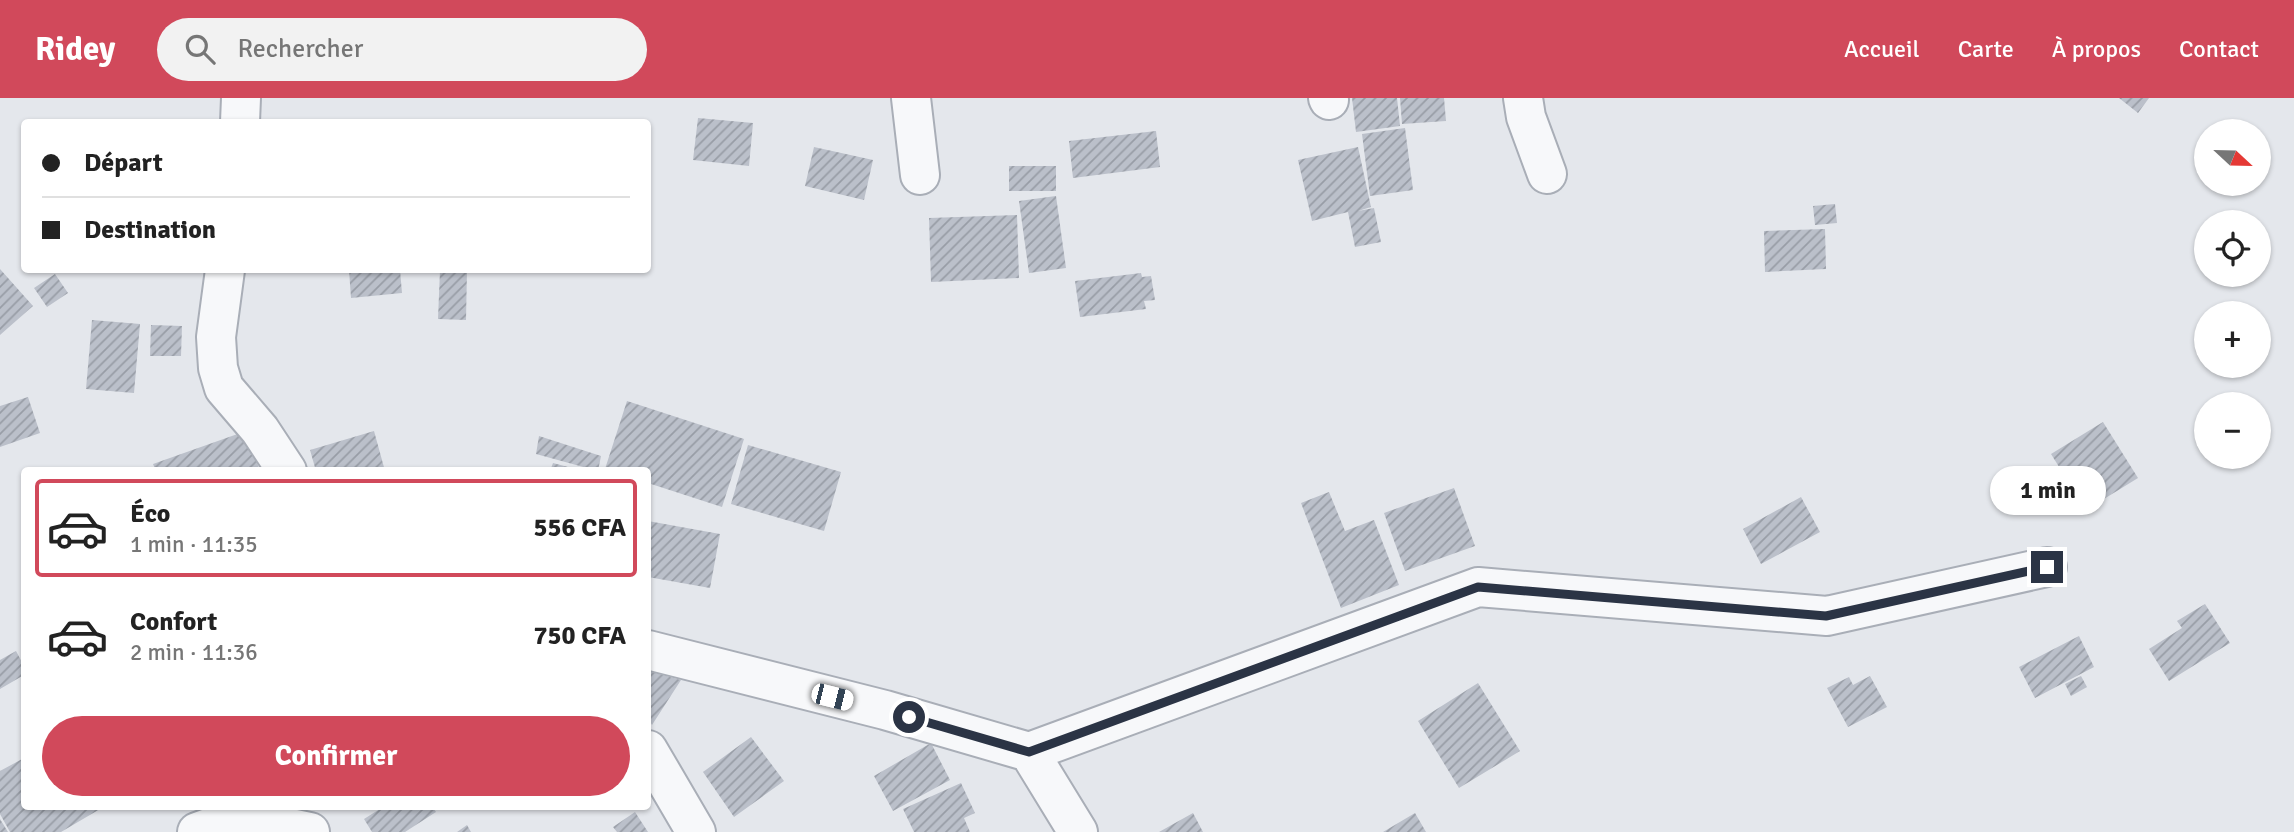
<!DOCTYPE html>
<html lang="fr">
<head>
<meta charset="utf-8">
<style>
	body { margin:0; font-family:Signika,sans-serif; background:#f2f2f2; color:#222; height:100vh; display:flex; flex-direction:column; font-size:26px; white-space:nowrap }
	* { box-sizing:border-box; margin:0 }
	p { font-size:23px; color:#767676 }
	.icon { flex:none; width:38px; height:38px; fill:none; stroke:currentColor; stroke-width:2; stroke-linecap:round; stroke-linejoin:round }
	.map { position:relative; flex:1; overflow:hidden }
	.drawer { position:absolute; left:21px; top:369px; width:630px; height:343px; display:flex; flex-direction:column; background:#fff; border-radius:7px; box-shadow:0 2px 5px #0004 }
	.drawer>* { flex:none }
	.guide { position:absolute; left:21px; top:21px; width:630px; height:154px; border-radius:7px; box-shadow:0 2px 5px #0004; display:grid; align-content:center; height:154px; padding:0 21px; background:#fff }
	.needle { width:46px; rotate:112deg }
	.buttons { position:absolute; left:2194px; top:21px; display:grid; gap:14px }
	.buttons a { display:grid; place-items:center; width:77px; height:77px; border-radius:50%; background:#fff; box-shadow:0 2px 5px #0004; font-size:35px }
	.end { position:absolute; width:32px; height:32px; margin:-16px; border:9px solid #2b3445; background:#fff; box-shadow:0 0 0 4px #fff }
	.from { border-radius:50% }
	.bubble { position:absolute; height:49px; border-radius:24px; background:#fff; box-shadow:0 2px 5px #0004; font-size:23px; font-weight:700; line-height:49px; text-align:center }
	.car { position:absolute; width:21px; height:42px; margin:-21px -10px; border-radius:9px; box-shadow:0 0 5px 2px #0007; background:linear-gradient(#fff 24%,#345 0 40%,#fff 0 76%,#345 0 86%,#fff 0) }
	.guide b { display:flex; align-items:center; gap:24px; height:66px; font-size:26px }
	.guide b+b { border-top:2px solid #e0e0e0 }
	.guide i { width:18px; height:18px; background:#222 }
	ul { padding:12px 0 0; list-style:none }
	li { display:flex; align-items:center; gap:21px; height:98px; margin:0 14px 10px; padding:0 7px; border:4px solid transparent; border-radius:7px }
	li div { flex:1 }
	li b { display:block; font-size:26px }
	li em { font-style:normal; font-weight:700 }
	li.selected { border-color:#d1495b }
	li>.icon { width:63px; height:63px; stroke-width:1.5 }
	.action { display:flex; gap:14px; margin-top:auto; padding:14px 21px }
	.action a { flex:1; height:80px; border-radius:42px; background:#d1495b; color:#fff; font-size:28px; font-weight:700; line-height:80px; text-align:center }
	header { display:flex; align-items:center; gap:42px; box-sizing:border-box; height:98px; padding:0 35px; background:#d1495b; color:#fff }
	header strong { font-size:33px }
	nav { display:flex; gap:38px; margin-inline-start:auto; font-size:24px }
	.search { width:490px; height:63px; background:#f2f2f2; display:flex; align-items:center; gap:18px; box-sizing:border-box; padding:0 24px; border-radius:38px; color:#767676; font-size:26px }
	.map>svg:first-child { display:block }
</style>
</head>
<body>
<header>
<strong>Ridey</strong>
<div class="search"><svg class="icon" aria-label="search" viewBox="0 0 24 24"><circle cx="10" cy="10" r="6"/><path d="M15 15l6 6"/></svg>Rechercher</div>
<nav><a>Accueil</a><a>Carte</a><a>À propos</a><a>Contact</a></nav>
</header>
<div class="map">
<svg width="2294" height="734" viewBox="0 0 2294 734">
	<defs>
		<pattern id="building-hatch" width="6" height="6" patternUnits="userSpaceOnUse" patternTransform="scale(1.75)"><rect width="6" height="6" fill="#bbc0ca"/><path d="M-1 1l2-2M0 6l6-6M5 7l2-2" fill="none" stroke="#989da6"/></pattern>
	</defs>
	<rect width="100%" height="100%" fill="#e4e7ec"/>
	<!-- building -->
	<path fill="url(#building-hatch)" d="M1352 0H1397L1400 28 1356 34Z
		M1400 0H1444L1446 23 1402 26Z
		M2119 0H2149L2138 15Z
		M698 20 753 25 749 68 693 62Z
		M1405 30 1413 92 1370 98 1362 36Z
		M1156 33 1160 69 1073 80 1069 43Z
		M814 49 873 62 864 102 805 88Z
		M1358 49 1371 109 1358 113 1374 110 1381 144 1355 149 1348 114 1312 123 1298 62Z
		M1009 68H1056V93H1009Z
		M1056 98 1066 170 1029 175 1019 103Z
		M1835 106 1837 125 1815 127 1813 108Z
		M1017 117 1019 180 931 184 929 120Z
		M1825 131 1826 171 1765 174 1764 133Z
		M0 171 33 208 0 237Z
		M349 172H400L402 195 351 200Z
		M440 172H467L466 222 438 221Z
		M1141 175 1142 179 1151 178 1155 202 1144 203 1146 211 1080 219 1075 183Z
		M55 176 68 195 47 209 34 190Z
		M92 222 140 226 134 295 86 291Z
		M151 227 182 228 181 258H150Z
		M28 299 40 335 0 349V308Z
		M627 303 744 341 722 409 648 385V373L605 371Z
		M2103 324 2138 380 2086 412 2051 356Z
		M246 333 260 373H156L153 366Z
		M374 333 385 373H316L310 352Z
		M539 338 601 358 598 373 536 356Z
		M748 347 841 374 824 433 731 406Z
		M553 365 579 372 578 373H550Z
		M1454 390 1475 448 1405 473 1384 415Z
		M1329 394 1345 433 1374 422 1399 487 1341 510 1301 405Z
		M1801 399 1820 434 1761 466 1743 431Z
		M648 423 720 436 710 490 648 479Z
		M2205 506 2230 545 2169 583 2149 551 2182 530 2177 523Z
		M2079 538 2094 569 2035 600 2019 569Z
		M16 553 24 568V577L0 591V562Z
		M648 573 681 582 652 627 648 620Z
		M1870 578 1887 609 1848 629 1827 590 1849 579 1853 587Z
		M2081 578 2087 589 2071 598 2065 586Z
		M1478 585 1520 653 1459 690 1418 623Z
		M751 639 784 683 734 719 703 674Z
		M931 645 950 682 893 713 874 678Z
		M24 660V709H98L100 711 61 734H10L0 716V673Z
		M961 685 975 715 964 720 970 734H914L903 711Z
		M383 709H433L436 714 405 734H372L364 721Z
		M635 714 648 734H617L613 729Z
		M1193 715 1203 734H1159Z
		M1415 715 1426 734H1383Z
		M0 721 8 734H0Z
		M467 727 471 734H457Z"/>
	<g fill="none" stroke-linecap="round" stroke-linejoin="round">
		<!-- minor casing -->
		<g stroke="#a9aeb7" stroke-width="42">
			<path id="minor" d="M911 0 920 77
				M1328 0 1329 2
				M1523 0 1526 19 1547 76
				M240 24 241 0
				M225 172 216 239 218 270 224 290 260 332 287 373
				M648 552 885 612 1029 654 1078 734
				M648 652 696 734
				M1029 654 1478 489 1827 518 2047 469
				M238 719 310 734
				M197 734 238 719 255 709"/>
		</g>
		<!-- minor -->
		<use href="#minor" stroke="#f7f8fa" stroke-width="38"/>
	</g>
	<g fill="none" stroke-linecap="round" stroke-linejoin="round">
		<!-- route -->
		<path stroke="#2b3445" stroke-width="9" d="M909 619 1029 654 1478 489 1826 518 2047 469"/>
	</g>
</svg>
<div class="buttons">
<a><svg class="needle" viewBox="-14 -14 28 28"><path d="M0-13l5 13h-10z" fill="#e53935"/><path d="M0 13l5-13h-10z" fill="#767676"/></svg></a>
<a><svg class="icon" aria-label="locate" viewBox="0 0 24 24"><circle cx="12" cy="12" r="6"/><path d="M12 2v4M12 18v4M2 12h4M18 12h4"/></svg></a>
<a>+</a>
<a>−</a>
</div>
<i class="end from" style="left:909px;top:619px"></i>
<i class="end" style="left:2047px;top:469px"></i>
<div class="bubble" style="left:1990px;top:368px;width:116px">1 min</div>
<i class="car" style="left:832px;top:599px;rotate:104deg"></i>
<div class="guide">
<b><i class="from"></i>Départ</b>
<b><i></i>Destination</b>
</div>
<section class="drawer">
<ul>
<li class="selected"><svg class="icon" aria-label="car" viewBox="0 0 24 24"><path d="M5 17H2v-5l4-1 3-4h7l3 4 3 1v5h-3M9 17h6M6 11h13"/><circle cx="7" cy="17" r="2"/><circle cx="17" cy="17" r="2"/></svg><div><b>Éco</b><p>1 min · 11:35</p></div><em>556 CFA</em></li>
<li><svg class="icon" aria-label="car" viewBox="0 0 24 24"><path d="M5 17H2v-5l4-1 3-4h7l3 4 3 1v5h-3M9 17h6M6 11h13"/><circle cx="7" cy="17" r="2"/><circle cx="17" cy="17" r="2"/></svg><div><b>Confort</b><p>2 min · 11:36</p></div><em>750 CFA</em></li>
</ul>
<div class="action"><a>Confirmer</a></div>
</section>
</div>
</body>
</html>
